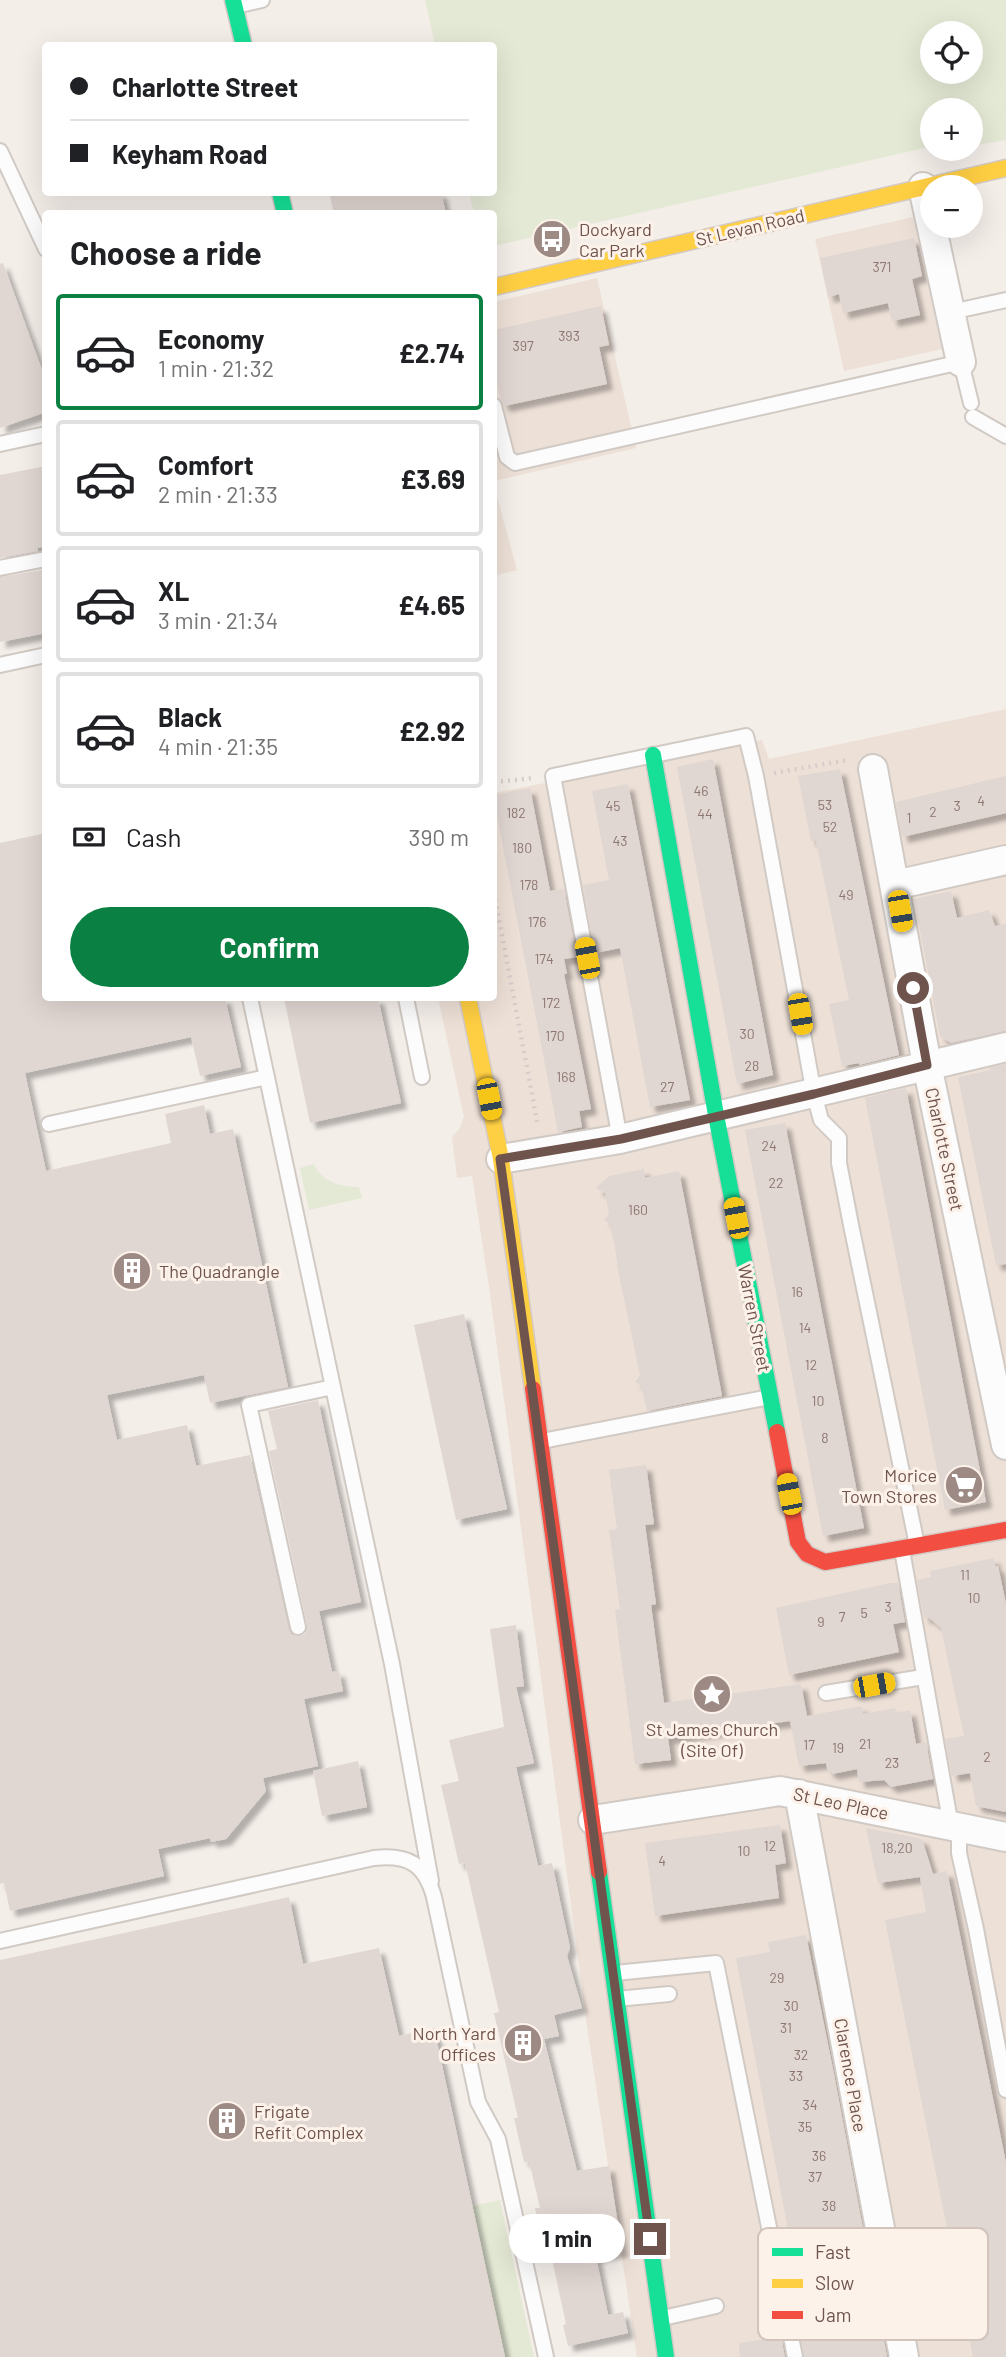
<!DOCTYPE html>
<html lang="en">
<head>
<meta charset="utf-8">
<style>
	body { margin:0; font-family:Barlow,sans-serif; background:#f6f6f6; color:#202124; height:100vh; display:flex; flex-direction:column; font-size:26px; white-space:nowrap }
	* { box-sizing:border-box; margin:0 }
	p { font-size:23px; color:#757577 }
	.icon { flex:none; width:38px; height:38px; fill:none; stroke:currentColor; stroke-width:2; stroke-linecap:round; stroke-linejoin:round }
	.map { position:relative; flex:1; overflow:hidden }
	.side { position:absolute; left:42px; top:210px; width:455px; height:791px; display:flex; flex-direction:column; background:#fff; border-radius:7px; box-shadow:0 7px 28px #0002 }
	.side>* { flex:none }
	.banner { position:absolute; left:42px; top:42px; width:455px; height:154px; border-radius:7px; box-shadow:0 7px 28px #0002; display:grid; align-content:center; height:154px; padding:0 28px; background:#fff }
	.buttons { position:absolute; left:920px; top:21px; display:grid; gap:14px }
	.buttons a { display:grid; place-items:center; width:63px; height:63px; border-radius:50%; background:#fff; box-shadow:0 7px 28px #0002; font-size:35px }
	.end { position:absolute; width:32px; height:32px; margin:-16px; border:9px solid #6f544d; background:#fff; box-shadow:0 0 0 4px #fff }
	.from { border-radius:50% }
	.bubble { position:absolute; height:49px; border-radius:24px; background:#fff; box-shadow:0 7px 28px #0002; font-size:23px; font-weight:700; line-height:49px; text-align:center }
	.car { position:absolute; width:21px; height:42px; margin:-21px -10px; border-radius:9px; box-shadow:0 0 5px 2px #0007; background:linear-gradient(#f5c518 24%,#345 0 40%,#f5c518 0 76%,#345 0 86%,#f5c518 0) }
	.banner b { display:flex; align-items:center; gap:24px; height:66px; font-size:26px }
	.banner b+b { border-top:2px solid #e0e0e0 }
	.banner i { width:18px; height:18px; background:#202124 }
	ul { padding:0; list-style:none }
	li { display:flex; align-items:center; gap:21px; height:116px; margin:0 14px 10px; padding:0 14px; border:4px solid #e0e0e0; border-radius:7px }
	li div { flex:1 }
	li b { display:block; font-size:26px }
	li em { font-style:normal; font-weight:700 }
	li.active { border-color:#0b8043 }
	li>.icon { width:63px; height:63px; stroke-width:1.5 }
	h2 { padding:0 28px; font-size:32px; line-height:84px }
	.pay { display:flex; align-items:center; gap:18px; height:77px; padding:0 28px; font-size:26px }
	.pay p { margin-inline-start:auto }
	.cta { display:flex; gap:14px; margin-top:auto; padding:14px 28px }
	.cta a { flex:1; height:80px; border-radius:42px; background:#0b8043; color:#fff; font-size:28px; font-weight:700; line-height:80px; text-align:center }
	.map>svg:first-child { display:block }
</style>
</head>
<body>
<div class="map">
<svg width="1006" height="2357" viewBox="0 0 1006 2357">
	<defs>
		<filter id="shadow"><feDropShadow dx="6" dy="6" stdDeviation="2" flood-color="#0004"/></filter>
	</defs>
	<rect width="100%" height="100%" fill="#f4eee9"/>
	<!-- residential -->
	<path fill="#ede0d7" d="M913 217 942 349 844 371 815 239Z
		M597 278 636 448 494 481V302Z
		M494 485 517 570 494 576Z
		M1006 709V2357H637L588 2033 489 1287 472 1176 457 1178 452 1137 460 1128 464 1117 438 998H494V793L762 740 769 759Z"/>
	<!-- green -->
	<path fill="#e4e9d5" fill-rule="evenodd" d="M425 0H1006V140L971 146V110H933V146L494 246V214L474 213 469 193 494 192V46L435 45ZM971 33V72H933V33Z
		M314 1164C322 1182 341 1187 359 1187L362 1198 309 1210 300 1168Z
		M500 2200 534 2357H505L472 2206Z"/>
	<!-- building -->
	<path fill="#e0d6d2" filter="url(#shadow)" d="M329 192H441L446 214H334Z
		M914 238 922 276 912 279 920 315 892 321 888 303 843 313 839 294 828 297 820 258Z
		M3 263 46 381V412L0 428V264Z
		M601 306 609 345 599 347 607 384 504 406 500 398 494 370V330Z
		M46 466V546L37 548 38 551 0 558V475Z
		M42 570 46 587V633L0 642V577Z
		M713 759 773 1075 737 1084 677 767Z
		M840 769 899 1055 859 1065V1063L842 1066 829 1004 849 1000 816 841H811L798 776Z
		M1006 776V813L902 837 896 802Z
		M628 784 690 1100 650 1107 620 948 595 953 583 885 609 880 592 791Z
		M530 788 550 891 564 889 577 957 564 959 567 974H564L591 1109 579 1111 582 1127 558 1132 494 800V795Z
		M46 833V998H225L241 1067 200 1076 191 1037 25 1073 46 1171 171 1143 165 1114 204 1105 210 1134 233 1129 288 1387 210 1403 204 1375 107 1395 117 1440 187 1425 196 1466 250 1455 289 1629 291 1634 299 1636 305 1634 307 1625 269 1451 277 1449 268 1411 318 1400 361 1602 319 1611 332 1672 339 1671 343 1691 304 1699 318 1766 263 1778 266 1791 226 1839 211 1842 210 1838 158 1849 164 1876 10 1911 4 1883 0 1884V843Z
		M951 891 957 918 989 910 995 926 1006 924V1031L951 1043 940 1036 914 899Z
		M284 998H378L401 1103 310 1123Z
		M1006 1064V1264L996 1265 958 1077 991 1070 988 1068Z
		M906 1088 986 1502 945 1510 865 1098Z
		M785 1123 864 1528 823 1536 745 1130Z
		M644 1169 645 1178 679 1171 722 1396 647 1411 641 1385 635 1382 640 1375 618 1270 615 1247 610 1224 604 1220 609 1214 605 1193 596 1188 609 1176Z
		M464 1314 507 1509 456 1520 414 1325Z
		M646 1465 654 1524 645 1525 656 1604 651 1605 664 1703 801 1684 807 1716 862 1706 863 1714 895 1708 896 1713 910 1710 916 1744 926 1742 933 1779 891 1787 884 1780 859 1782 857 1769 832 1774V1772H828L826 1763 799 1766 790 1721 668 1738 671 1760 635 1764 615 1610 620 1609 609 1530 617 1529 609 1470Z
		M994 1558 995 1566H998L1006 1604V1812L976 1806 970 1773 952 1776 945 1739 964 1736 941 1628 928 1617 924 1618 917 1580 931 1577 930 1571Z
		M890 1583H898L905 1622 893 1624 899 1652 789 1675 776 1608Z
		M516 1625 524 1686 516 1687 534 1763 516 1767 538 1866 552 1863 570 1948 567 1956 582 2008 554 2015 559 2036 544 2039 577 2171 609 2166 622 2251 596 2257 608 2315 623 2312 628 2333 568 2346 563 2325 566 2324 550 2250 544 2252 535 2208H540L529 2161 524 2162 514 2118H518L494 2013 499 2012 465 1863 459 1864 441 1785 459 1781 449 1740 504 1727 490 1629Z
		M358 1761 367 1807 322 1816 313 1771Z
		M780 1825 786 1863 775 1865 779 1898 655 1916 645 1843Z
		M866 1828 922 1839 933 1874 947 1871 1006 2163V2357H973L885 1920 926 1912 920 1877 878 1883Z
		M289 1897 303 1964 379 1948 399 2036 434 2028 505 2357H0V1960Z
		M806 1935 834 2074 887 2357H804L800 2335 808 2334 736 1958 770 1952 768 1942Z
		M781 2337 785 2357H740L739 2343Z"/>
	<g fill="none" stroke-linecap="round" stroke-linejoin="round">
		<!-- lane casing -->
		<g stroke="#d1cac4" stroke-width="18">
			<path id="lane" d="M236 6 262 0
				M0 151 46 249
				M951 312 1006 300
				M494 406 507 457 515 463 961 362 971 403
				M973 417 1006 436
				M0 444 46 434
				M0 568 46 559
				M0 665 46 655
				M250 998 392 1664 431 1881
				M406 998 422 1077
				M49 1124 267 1077
				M620 1139 553 776 746 736 756 776 814 1094 821 1120 839 1138V1163L851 1225 917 1545
				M542 1441 770 1397
				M902 1550 951 1826
				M298 1627 249 1405 333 1387
				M826 1693 923 1677
				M959 1827V1853L976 1929 1006 2090
				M0 1941 374 1858C408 1854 425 1864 434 1897L478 2102 498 2139 546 2357
				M615 1973 716 1963 795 2357
				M617 1999 669 1994
				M663 2318 716 2306"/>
		</g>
		<!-- street casing -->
		<g stroke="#d1cac4" stroke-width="32">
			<path id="street" d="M923 187 961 362
				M873 769 927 1065 1006 1445
				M895 885 1006 860
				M501 1159 620 1139 1006 1047
				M799 1794 904 2357
				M593 1820 780 1791 1006 1837"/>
		</g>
		<!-- fast casing -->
		<g stroke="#d3cac6" stroke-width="19">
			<path id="fast" d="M233 0 244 46
				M280 192 285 214
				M653 755 716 1115 777 1432
				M599 1872 666 2357"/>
		</g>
		<!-- slow casing -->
		<g stroke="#d3cac6" stroke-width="19">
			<path id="slow" d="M494 287 1006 168
				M468 998 501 1159 533 1389"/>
		</g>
		<!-- jam casing -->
		<g stroke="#d3cac6" stroke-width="19">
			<path id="jam" d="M533 1389 599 1872
				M777 1432 798 1542 807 1554 825 1562 1006 1530"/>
		</g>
		<!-- path -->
		<path stroke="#d6cdca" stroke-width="4.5" stroke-dasharray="2 5" stroke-linecap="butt" d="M774 773 848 760
			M494 782 534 778
			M494 893 538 1126"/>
		<!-- lane -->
		<use href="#lane" stroke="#fdfcfc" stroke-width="14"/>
		<!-- street -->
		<use href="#street" stroke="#fdfcfc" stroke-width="28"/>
		<!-- fast -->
		<use href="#fast" stroke="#16e098" stroke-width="16"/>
		<!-- slow -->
		<use href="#slow" stroke="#ffcf43" stroke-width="16"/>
		<!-- jam -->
		<use href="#jam" stroke="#f24e42" stroke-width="16"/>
	</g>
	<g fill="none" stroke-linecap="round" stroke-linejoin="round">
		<!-- route -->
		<path stroke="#6f544d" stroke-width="9" d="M650 2239 500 1159 621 1139 814 1094 927 1065 913 988"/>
	</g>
	<!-- icons -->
	<defs>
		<g id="bus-disc" transform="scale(2.0125)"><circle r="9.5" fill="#9e8a84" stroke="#fdf2ea"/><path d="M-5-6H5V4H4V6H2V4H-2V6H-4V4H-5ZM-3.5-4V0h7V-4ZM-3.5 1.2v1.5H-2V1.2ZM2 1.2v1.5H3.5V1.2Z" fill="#fff"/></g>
		<g id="building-disc" transform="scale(2.0125)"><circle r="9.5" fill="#9e8a84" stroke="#fdf2ea"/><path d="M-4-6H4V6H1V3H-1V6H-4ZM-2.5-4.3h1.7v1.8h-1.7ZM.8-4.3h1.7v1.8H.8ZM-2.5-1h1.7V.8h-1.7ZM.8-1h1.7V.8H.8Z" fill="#fff"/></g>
		<g id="supermarket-disc" transform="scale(2.0125)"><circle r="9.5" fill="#9e8a84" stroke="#fdf2ea"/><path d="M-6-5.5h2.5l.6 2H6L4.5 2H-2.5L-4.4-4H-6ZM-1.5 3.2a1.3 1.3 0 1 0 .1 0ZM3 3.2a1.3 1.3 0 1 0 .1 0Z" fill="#fff"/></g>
		<g id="sight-disc" transform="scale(2.0125)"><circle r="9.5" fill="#9e8a84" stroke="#fdf2ea"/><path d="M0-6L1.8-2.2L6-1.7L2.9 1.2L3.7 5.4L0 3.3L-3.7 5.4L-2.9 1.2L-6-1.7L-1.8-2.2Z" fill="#fff"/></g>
	</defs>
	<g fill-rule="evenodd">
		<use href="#bus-disc" x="552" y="239"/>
		<use href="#building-disc" x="132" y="1271"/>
		<use href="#supermarket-disc" x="964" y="1485"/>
		<use href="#sight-disc" x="712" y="1694"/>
		<use href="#building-disc" x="523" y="2043"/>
		<use href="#building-disc" x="227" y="2121"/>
	</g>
	<g text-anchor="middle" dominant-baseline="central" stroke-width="6" stroke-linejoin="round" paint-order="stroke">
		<!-- number labels -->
		<g font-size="14" fill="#8d7670">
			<text x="882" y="266">371</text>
			<text x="569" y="335">393</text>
			<text x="523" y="345">397</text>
			<text x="701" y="790">46</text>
			<text x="981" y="800">4</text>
			<text x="825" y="804">53</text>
			<text x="613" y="805">45</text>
			<text x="957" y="805">3</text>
			<text x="933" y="811">2</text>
			<text x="516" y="812">182</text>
			<text x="705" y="813">44</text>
			<text x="909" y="817">1</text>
			<text x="830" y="826">52</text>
			<text x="620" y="840">43</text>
			<text x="522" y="847">180</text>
			<text x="529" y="884">178</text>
			<text x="846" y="894">49</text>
			<text x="537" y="921">176</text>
			<text x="544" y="958">174</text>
			<text x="551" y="1002">172</text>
			<text x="747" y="1033">30</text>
			<text x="555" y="1035">170</text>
			<text x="752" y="1065">28</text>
			<text x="566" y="1076">168</text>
			<text x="667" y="1086">27</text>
			<text x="769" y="1145">24</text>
			<text x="776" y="1182">22</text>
			<text x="638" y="1209">160</text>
			<text x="797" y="1291">16</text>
			<text x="805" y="1327">14</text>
			<text x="811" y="1364">12</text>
			<text x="818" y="1400">10</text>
			<text x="825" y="1437">8</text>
			<text x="965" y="1574">11</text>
			<text x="974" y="1597">10</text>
			<text x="888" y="1606">3</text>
			<text x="864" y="1612">5</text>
			<text x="842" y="1616">7</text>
			<text x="821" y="1621">9</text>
			<text x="865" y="1743">21</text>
			<text x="809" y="1744">17</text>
			<text x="838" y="1747">19</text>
			<text x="987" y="1756">2</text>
			<text x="892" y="1762">23</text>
			<text x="770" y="1845">12</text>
			<text x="897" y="1847">18,20</text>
			<text x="744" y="1850">10</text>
			<text x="662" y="1860">4</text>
			<text x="777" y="1977">29</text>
			<text x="791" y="2005">30</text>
			<text x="786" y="2027">31</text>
			<text x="801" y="2054">32</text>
			<text x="796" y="2075">33</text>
			<text x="810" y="2104">34</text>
			<text x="805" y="2126">35</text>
			<text x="819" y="2155">36</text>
			<text x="815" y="2176">37</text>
			<text x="829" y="2205">38</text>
		</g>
		<!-- street labels -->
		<g font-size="18" fill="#6f544d" stroke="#fdf2ea">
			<text transform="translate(750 227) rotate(-13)">St Levan Road</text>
			<text transform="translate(945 1149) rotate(78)">Charlotte Street</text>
			<text transform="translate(755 1318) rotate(79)">Warren Street</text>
			<text transform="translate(841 1803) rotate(12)">St Leo Place</text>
			<text transform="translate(851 2075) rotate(80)">Clarence Place</text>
		</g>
		<!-- poi labels -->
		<g font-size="18" fill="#6f544d" stroke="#fdf2ea" text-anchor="start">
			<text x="579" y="229">Dockyard<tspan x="579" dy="21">Car Park</tspan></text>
			<text x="159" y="1271">The Quadrangle</text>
			<text x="937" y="1475" text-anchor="end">Morice<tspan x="937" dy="21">Town Stores</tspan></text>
			<text x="712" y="1729" text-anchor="middle">St James Church<tspan x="712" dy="21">(Site Of)</tspan></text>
			<text x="496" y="2033" text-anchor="end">North Yard<tspan x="496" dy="21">Offices</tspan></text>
			<text x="254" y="2111">Frigate<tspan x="254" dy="21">Refit Complex</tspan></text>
		</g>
	</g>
	<!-- legend -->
	<rect x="758" y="2228" width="230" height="112" rx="10" fill="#fdf2ea" stroke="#d2c3bb" stroke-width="2"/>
	<rect x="772" y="2248" width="31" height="8" fill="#16e098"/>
	<rect x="772" y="2279" width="31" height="9" fill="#ffcf43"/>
	<rect x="772" y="2311" width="31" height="8" fill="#f24e42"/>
	<g font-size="19" fill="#6f544d">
		<text x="815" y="2259">Fast</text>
		<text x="815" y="2290">Slow</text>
		<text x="815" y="2322">Jam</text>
	</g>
</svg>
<div class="buttons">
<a><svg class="icon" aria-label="locate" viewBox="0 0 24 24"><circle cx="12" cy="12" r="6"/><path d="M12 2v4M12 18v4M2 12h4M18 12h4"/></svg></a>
<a>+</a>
<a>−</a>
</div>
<i class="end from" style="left:913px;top:988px"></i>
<i class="end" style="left:650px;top:2239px"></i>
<div class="bubble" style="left:509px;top:2214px;width:116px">1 min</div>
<i class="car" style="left:900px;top:911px;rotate:170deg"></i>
<i class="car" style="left:587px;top:958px;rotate:349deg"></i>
<i class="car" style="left:800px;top:1014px;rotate:170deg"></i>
<i class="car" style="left:489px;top:1099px;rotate:169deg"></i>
<i class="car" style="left:736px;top:1218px;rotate:349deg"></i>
<i class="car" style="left:789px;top:1494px;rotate:349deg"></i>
<i class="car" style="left:874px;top:1685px;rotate:80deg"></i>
<div class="banner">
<b><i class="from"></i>Charlotte Street</b>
<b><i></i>Keyham Road</b>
</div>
<section class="side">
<h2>Choose a ride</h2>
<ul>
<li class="active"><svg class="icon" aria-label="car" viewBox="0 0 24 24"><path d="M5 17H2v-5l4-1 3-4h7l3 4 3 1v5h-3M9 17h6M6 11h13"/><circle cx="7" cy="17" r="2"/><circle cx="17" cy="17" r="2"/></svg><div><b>Economy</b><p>1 min · 21:32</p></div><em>£2.74</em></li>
<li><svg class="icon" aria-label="car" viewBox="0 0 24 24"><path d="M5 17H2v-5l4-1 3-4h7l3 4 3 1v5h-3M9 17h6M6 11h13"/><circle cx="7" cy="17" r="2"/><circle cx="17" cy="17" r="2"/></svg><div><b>Comfort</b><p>2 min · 21:33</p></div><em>£3.69</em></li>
<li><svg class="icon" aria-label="car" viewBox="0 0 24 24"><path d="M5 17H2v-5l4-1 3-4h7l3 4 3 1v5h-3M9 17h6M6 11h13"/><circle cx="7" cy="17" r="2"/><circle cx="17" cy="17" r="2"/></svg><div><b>XL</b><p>3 min · 21:34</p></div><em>£4.65</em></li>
<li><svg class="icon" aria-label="car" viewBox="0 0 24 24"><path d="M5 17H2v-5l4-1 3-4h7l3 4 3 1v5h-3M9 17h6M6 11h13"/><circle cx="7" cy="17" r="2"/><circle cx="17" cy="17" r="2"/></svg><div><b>Black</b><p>4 min · 21:35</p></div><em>£2.92</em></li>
</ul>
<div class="pay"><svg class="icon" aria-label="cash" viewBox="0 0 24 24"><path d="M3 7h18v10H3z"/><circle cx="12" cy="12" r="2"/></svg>Cash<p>390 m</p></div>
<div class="cta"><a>Confirm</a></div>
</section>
</div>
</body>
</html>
